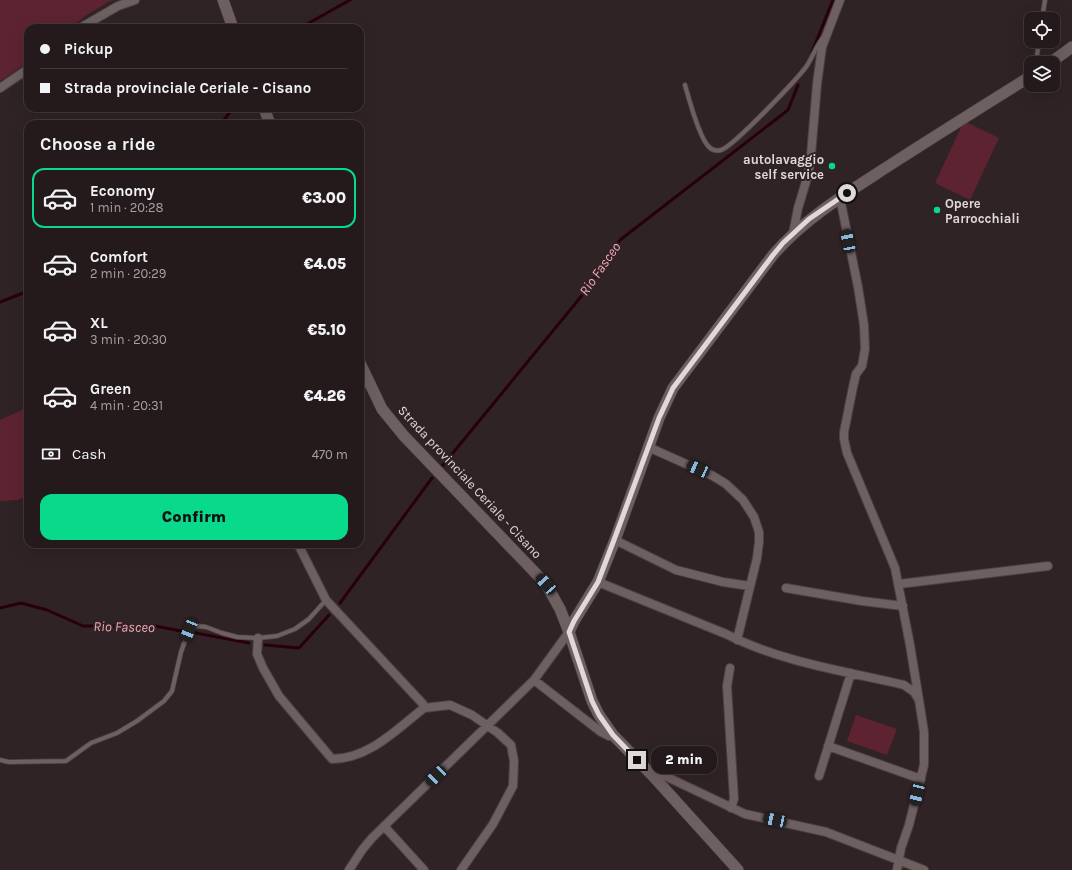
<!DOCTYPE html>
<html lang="en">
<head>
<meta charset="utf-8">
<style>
	body { margin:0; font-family:Karla,sans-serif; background:#302729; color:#f1f3f6; height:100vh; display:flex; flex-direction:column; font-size:15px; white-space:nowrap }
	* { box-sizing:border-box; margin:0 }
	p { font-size:13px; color:#a3a1a3 }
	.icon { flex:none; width:22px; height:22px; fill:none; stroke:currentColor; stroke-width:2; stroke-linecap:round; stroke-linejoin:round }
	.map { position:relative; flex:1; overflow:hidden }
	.sheet { position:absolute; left:24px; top:120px; width:340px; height:428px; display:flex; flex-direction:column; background:#241a1c; border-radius:12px; box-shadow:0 4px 16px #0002,0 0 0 1px #41383b }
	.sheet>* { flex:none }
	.top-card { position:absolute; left:24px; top:24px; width:340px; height:88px; border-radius:12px; box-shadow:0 4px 16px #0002,0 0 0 1px #41383b; display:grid; align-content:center; height:88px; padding:0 16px; background:#241a1c }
	.buttons { position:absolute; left:1024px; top:12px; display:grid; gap:8px }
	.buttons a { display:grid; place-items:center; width:36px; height:36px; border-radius:8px; background:#241a1c; box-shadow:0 4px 16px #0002,0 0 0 1px #41383b; font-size:20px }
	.end { position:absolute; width:18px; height:18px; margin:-9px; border:5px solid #e1d8d9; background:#111; box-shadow:0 0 0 2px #111 }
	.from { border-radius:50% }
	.bubble { position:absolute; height:28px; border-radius:12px; background:#241a1c; box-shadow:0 4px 16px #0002,0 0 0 1px #41383b; font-size:13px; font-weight:800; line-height:28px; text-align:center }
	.car { position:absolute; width:12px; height:24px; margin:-12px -6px; border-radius:5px; box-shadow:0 0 3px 1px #0007; background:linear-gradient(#222 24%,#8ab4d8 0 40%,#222 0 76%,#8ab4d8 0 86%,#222 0) }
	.top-card b { display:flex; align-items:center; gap:14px; height:38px; font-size:15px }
	.top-card b+b { border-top:1px solid #41383b }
	.top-card i { width:10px; height:10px; background:#f1f3f6 }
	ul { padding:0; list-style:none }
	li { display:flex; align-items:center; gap:12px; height:60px; margin:0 8px 6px; padding:0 8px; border:2px solid transparent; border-radius:12px }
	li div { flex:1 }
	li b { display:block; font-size:15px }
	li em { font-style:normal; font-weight:800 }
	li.on { border-color:#08d98b }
	li>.icon { width:36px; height:36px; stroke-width:1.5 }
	h2 { padding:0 16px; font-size:18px; line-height:48px }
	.pay { display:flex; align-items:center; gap:10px; height:44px; padding:0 16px; font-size:15px }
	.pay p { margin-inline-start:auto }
	.button { display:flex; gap:8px; margin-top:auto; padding:8px 16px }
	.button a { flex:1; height:46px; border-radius:12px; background:#08d98b; color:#111; font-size:16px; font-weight:800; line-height:46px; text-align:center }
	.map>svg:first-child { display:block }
</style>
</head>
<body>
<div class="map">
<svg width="1072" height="870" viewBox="0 0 1072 870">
	<rect width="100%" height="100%" fill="#302325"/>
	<!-- green -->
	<path fill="#5d2330" d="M0 0H114L108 2 87 15 70 28H28V62L0 81Z
		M964 121 999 138 970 200 935 183Z
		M28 407V496L17 500 0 501V420Z
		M856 715 897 729 887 755 847 741Z"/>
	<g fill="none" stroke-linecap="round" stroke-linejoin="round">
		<!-- stream -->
		<path stroke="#28000b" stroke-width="3" d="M300 28 350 0
			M812 52 833 0
			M221 124 233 108
			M0 302 28 291
			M443 465 584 293 620 240 788 110 798 85
			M340 603 432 478
			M0 608 21 603 47 610 83 626H155L181 631
			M196 633 249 643
			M265 645 299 648 329 615"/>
		<!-- lane casing -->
		<g stroke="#4c4143" stroke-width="5.5">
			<path id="lane" d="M1042 19 1045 0
				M1036 63 1039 41
				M685 85C689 99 699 138 709 147 712 150 717 151 721 150 733 147 796 80 806 67 812 59 818 41 825 36
				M0 760 9 762 66 761 91 743 117 733 137 721 164 701 172 691 181 652 189 630 197 626 206 627 222 633 237 637 258 638 277 636 295 629 309 619 326 600"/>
		</g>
		<!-- street casing -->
		<g stroke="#4c4143" stroke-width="10">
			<path id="street" d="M80 28 118 6 135 0
				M0 88 28 69
				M840 198 858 287 864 325 865 349 862 366 856 374 853 387 844 432V439L847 453 895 568 910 645 919 700
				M793 234 798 208 808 175 811 155 817 84 822 47 840 0
				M360 384 367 381
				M648 447 713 476 726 484 743 500 754 517 759 532V542L757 558 737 640
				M615 540 676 570 723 582 750 586
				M598 582 726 634C781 662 844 671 904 685L914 692 919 700 924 732V765L909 825 901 848 897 870
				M899 584 1048 566
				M786 588 862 601 903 606
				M258 638 257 654 263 668 279 696 332 759C369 759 397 729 424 708L423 704 326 600 298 544
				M730 668 727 686 734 799 731 808
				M534 680 601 732 609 736 613 735
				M424 708 450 705 472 715 498 733 511 745 514 761 513 786 493 824 461 870
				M828 746 921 779
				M653 776H665L745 814 826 832 924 870
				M819 776 851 673
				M384 826 424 870
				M349 870 362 850 372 838 534 680 569 632"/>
		</g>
		<!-- secondary casing -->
		<g stroke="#4c4143" stroke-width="12">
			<path id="secondary" d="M223 0 233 28
				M1050 63 1072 47
				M264 108 270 124
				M360 363 382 409 404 436 546 584 560 609 569 632 592 701 599 715 613 735 653 776 738 870
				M569 632 574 621 598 582 615 540 659 418 673 388 773 255C805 218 847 193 887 167 935 136 983 106 1031 76"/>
		</g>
		<!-- lane -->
		<use href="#lane" stroke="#6e5f61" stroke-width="4"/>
		<!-- street -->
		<use href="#street" stroke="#6e5f61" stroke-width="8"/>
		<!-- secondary -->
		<use href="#secondary" stroke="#6e5f61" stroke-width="11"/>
	</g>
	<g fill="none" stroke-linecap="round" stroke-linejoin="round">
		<!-- route -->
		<path stroke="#e1d8d9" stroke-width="5" d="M637 760 613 735 599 715 592 701 569 632 574 621 598 582 614 540 659 418 673 388 773 255 783 243 809 219 847 193"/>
	</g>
	<!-- markers -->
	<g fill="#08d98b" stroke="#302325" stroke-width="1.5">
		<circle cx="832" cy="166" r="4"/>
		<circle cx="937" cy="210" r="4"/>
	</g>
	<g text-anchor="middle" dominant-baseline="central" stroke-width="4" stroke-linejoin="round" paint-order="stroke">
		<!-- poi labels -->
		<g font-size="13" font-weight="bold" fill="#e1d8d9" stroke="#302325" text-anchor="end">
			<text x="824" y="159">autolavaggio<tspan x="824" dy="15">self service</tspan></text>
			<text x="945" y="203" text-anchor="start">Opere<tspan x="945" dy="15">Parrocchiali</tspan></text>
		</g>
		<!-- street labels -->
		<g font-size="13" fill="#e1d8d9" stroke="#302325">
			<text transform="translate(470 482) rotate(47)">Strada provinciale Ceriale - Cisano</text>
		</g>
		<!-- water labels -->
		<g font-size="14" font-style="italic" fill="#f3a9b5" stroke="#302325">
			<text transform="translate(600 269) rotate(-55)">Rio Fasceo</text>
			<text transform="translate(124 627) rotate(1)">Rio Fasceo</text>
		</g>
	</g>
</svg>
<div class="buttons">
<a><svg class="icon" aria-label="locate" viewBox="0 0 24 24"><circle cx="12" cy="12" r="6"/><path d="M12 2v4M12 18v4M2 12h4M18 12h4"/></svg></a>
<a><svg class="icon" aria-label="layers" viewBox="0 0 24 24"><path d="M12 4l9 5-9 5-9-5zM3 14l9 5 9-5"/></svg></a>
</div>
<i class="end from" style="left:847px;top:193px"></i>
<i class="end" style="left:637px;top:760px"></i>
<div class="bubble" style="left:651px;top:746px;width:66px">2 min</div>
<i class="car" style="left:848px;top:241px;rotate:349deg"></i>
<i class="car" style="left:698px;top:469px;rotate:294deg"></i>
<i class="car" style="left:546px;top:584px;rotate:318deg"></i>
<i class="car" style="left:189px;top:630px;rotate:202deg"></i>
<i class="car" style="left:436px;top:776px;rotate:226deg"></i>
<i class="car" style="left:917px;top:794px;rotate:194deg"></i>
<i class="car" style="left:775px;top:820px;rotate:282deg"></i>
<div class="top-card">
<b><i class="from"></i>Pickup</b>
<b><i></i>Strada provinciale Ceriale - Cisano</b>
</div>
<section class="sheet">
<h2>Choose a ride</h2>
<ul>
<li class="on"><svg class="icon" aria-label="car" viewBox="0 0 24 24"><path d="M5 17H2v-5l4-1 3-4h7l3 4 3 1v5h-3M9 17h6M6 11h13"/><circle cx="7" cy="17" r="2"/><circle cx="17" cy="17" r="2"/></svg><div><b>Economy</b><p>1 min · 20:28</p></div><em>€3.00</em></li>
<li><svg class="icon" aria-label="car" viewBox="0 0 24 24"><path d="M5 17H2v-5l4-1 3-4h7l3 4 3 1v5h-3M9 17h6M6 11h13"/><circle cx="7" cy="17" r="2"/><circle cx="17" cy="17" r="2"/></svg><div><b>Comfort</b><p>2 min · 20:29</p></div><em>€4.05</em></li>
<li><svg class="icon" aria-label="car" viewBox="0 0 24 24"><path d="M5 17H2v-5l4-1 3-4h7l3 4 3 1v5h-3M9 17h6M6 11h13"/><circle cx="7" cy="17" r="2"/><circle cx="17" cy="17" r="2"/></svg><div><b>XL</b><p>3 min · 20:30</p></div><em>€5.10</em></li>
<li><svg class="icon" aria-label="car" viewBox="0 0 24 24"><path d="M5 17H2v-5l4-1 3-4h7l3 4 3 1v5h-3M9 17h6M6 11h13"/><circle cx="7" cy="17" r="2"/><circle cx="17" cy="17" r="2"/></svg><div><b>Green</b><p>4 min · 20:31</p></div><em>€4.26</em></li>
</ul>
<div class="pay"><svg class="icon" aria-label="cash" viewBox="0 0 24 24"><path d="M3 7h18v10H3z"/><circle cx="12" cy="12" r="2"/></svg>Cash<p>470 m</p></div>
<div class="button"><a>Confirm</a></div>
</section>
</div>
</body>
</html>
